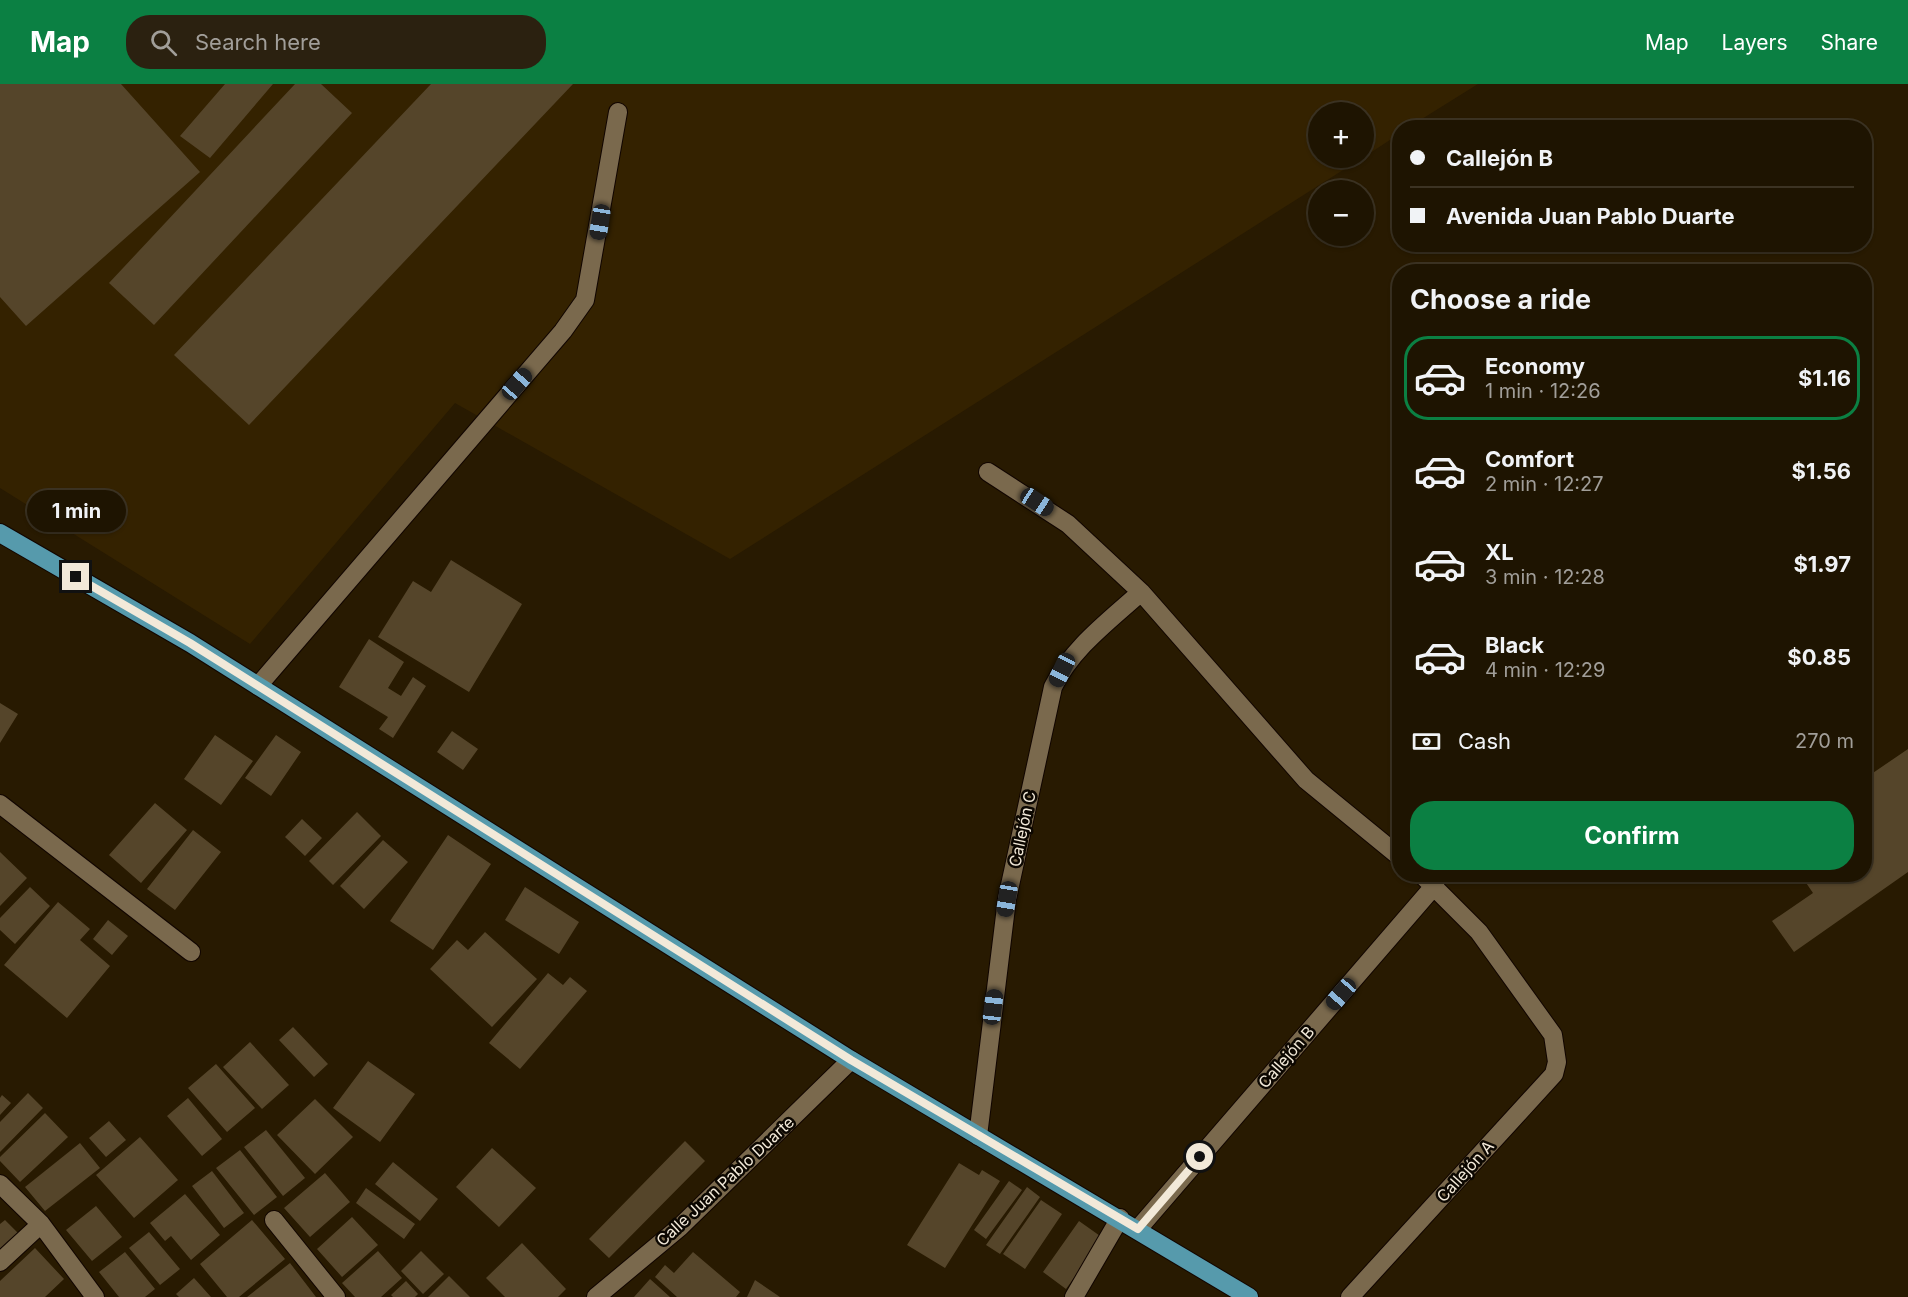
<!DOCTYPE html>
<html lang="en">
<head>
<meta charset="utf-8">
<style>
	body { margin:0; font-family:Inter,sans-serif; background:#2b2110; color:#f1f3f6; height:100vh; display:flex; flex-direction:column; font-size:22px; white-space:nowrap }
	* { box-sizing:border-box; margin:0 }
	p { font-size:20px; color:#a19e99 }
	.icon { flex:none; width:33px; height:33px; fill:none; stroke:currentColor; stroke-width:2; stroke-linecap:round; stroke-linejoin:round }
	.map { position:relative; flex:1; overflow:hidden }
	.side { position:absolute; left:1392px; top:180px; width:480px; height:618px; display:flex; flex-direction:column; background:#1e1401; border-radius:24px; box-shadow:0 2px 4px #0004,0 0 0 2px #3c3323 }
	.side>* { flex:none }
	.hud { position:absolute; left:1392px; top:36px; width:480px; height:132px; border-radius:24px; box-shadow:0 2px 4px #0004,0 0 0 2px #3c3323; display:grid; align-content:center; height:132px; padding:0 18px; background:#1e1401 }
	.tools { position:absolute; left:1308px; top:18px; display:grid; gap:12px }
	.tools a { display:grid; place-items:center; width:66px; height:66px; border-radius:50%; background:#1e1401; box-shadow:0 2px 4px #0004,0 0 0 2px #3c3323; font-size:30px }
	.end { position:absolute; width:27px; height:27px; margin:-14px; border:8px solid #f2e9d9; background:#111; box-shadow:0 0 0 3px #111 }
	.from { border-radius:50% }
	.bubble { position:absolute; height:42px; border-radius:21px; background:#1e1401; box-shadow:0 2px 4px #0004,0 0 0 2px #3c3323; font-size:20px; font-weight:700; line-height:42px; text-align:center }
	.car { position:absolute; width:18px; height:36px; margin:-18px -9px; border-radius:8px; box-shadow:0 0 4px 2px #0007; background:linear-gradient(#222 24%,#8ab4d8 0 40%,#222 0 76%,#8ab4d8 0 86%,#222 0) }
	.hud b { display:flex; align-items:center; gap:21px; height:57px; font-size:22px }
	.hud b+b { border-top:2px solid #3c3323 }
	.hud i { width:15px; height:15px; background:#f1f3f6 }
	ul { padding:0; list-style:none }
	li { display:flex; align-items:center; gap:18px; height:84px; margin:0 12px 9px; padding:0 6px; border:3px solid transparent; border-radius:24px }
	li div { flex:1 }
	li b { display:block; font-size:22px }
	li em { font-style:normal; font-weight:700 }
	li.active { border-color:#0b8043 }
	li>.icon { width:54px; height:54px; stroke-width:1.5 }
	h2 { padding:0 18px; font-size:27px; line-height:72px }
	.pay { display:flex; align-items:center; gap:15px; height:66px; padding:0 18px; font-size:22px }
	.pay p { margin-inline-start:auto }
	.primary-button { display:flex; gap:12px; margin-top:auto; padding:12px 18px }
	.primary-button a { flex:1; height:69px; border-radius:24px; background:#0b8043; color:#fff; font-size:24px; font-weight:700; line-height:69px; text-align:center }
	header { display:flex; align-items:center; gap:36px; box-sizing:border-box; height:84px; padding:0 30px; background:#0b8043; color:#fff }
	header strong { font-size:28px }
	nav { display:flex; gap:33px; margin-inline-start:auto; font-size:21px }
	.search { width:420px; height:54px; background:#2b2110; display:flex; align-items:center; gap:15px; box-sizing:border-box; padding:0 21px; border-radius:24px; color:#a19e99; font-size:22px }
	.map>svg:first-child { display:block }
</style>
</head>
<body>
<header>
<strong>Map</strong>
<div class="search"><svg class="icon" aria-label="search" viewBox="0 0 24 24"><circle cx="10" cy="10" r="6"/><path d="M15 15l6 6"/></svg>Search here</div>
<nav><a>Map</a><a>Layers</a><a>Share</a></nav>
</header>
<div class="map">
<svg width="1908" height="1213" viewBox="0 0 1908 1213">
	<rect width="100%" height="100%" fill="#281a01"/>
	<!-- built -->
	<path fill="#342200" d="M0 0H1478L1409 43 1400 44 1399 50 1364 73V28H1318V74H1362L730 475 455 319 250 560 0 404Z"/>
	<!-- building -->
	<path fill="#55452a" d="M0 0H121L200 88 26 242 0 213Z
		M225 0H273L210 74 180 52Z
		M295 0H321L352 29 154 241 109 199Z
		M431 0H573L249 341 174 271Z
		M451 476 522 520 469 608 378 553 413 497 431 508Z
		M369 555 404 578 388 604 401 612 413 593 426 602 393 654 379 645 388 633 339 603Z
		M0 619 18 630 0 659Z
		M452 647 478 665 463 686 437 668Z
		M215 651 253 677 221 721 184 695Z
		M276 651 301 668 271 712 245 694Z
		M1908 665V788L1794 868 1772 837 1813 809 1800 790H1864V695Z
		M155 719 187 746 141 799 109 771Z
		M357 728 381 752 333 801 309 777Z
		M302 735 322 754 305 772 285 753Z
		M193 746 221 768 175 826 147 805Z
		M448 751 491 780 433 866 390 837Z
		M383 756 408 778 364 825 340 802Z
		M0 768 27 794 0 822Z
		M30 803 50 822 15 860 0 846V834Z
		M525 803 579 838 559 870 505 836Z
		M58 818 90 845 80 856 110 882 67 934 4 881Z
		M108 836 128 852 112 871 93 855Z
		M485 848 537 895 492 943 430 885 457 856 468 866Z
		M548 889 563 901 570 893 587 907 520 985 489 959Z
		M293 943 328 980 314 993 279 956Z
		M250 958 289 1001 262 1025 223 983Z
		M368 977 415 1010 380 1058 333 1024Z
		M216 980 255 1024 227 1048 188 1004Z
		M28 1009 43 1024 0 1068V1038Z
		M2 1011 11 1019 0 1031V1014Z
		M188 1014 222 1055 202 1072 167 1032Z
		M315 1015 353 1053 315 1090 277 1051Z
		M45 1029 68 1053 20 1098 0 1077V1073Z
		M109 1037 126 1056 106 1073 89 1054Z
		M266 1046 305 1094 283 1112 244 1063Z
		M140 1053 178 1096 134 1134 96 1091Z
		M685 1057 705 1077 609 1174 589 1155Z
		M80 1059 100 1084 45 1127 25 1103Z
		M492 1064 536 1104 499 1143 456 1103Z
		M240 1066 277 1113 254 1131 216 1084Z
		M393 1078 438 1115 420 1137 375 1100Z
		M959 1079 979 1091 982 1086 1000 1097 945 1184 907 1161Z
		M212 1087 244 1129 224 1144 192 1102Z
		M325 1089 350 1118 310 1153 284 1124Z
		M1009 1097 1022 1106 986 1155 974 1146Z
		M1027 1103 1040 1113 1000 1170 986 1161Z
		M366 1104 415 1140 404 1155 356 1119Z
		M185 1110 220 1151 191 1176 171 1152 165 1157 150 1139Z
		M1041 1116 1062 1130 1025 1185 1003 1170Z
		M96 1122 122 1153 92 1177 66 1146Z
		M352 1133 378 1161 342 1193 317 1165Z
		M5 1136 20 1151 0 1169V1140Z
		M252 1136 285 1175 239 1213H227L200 1180Z
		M1079 1137 1103 1154 1066 1205 1043 1188Z
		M149 1148 180 1185 160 1201 129 1164Z
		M522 1159 566 1205 558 1213H505L486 1194Z
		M35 1164 64 1195 45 1213H0V1197Z
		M378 1167 402 1194 381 1213H355L342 1199Z
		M421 1167 444 1190 423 1210 401 1187Z
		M125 1168 155 1205 145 1213H119L99 1188Z
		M693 1168 740 1208 736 1213H677L655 1193 665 1181 674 1189Z
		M290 1179 316 1213H247Z
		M449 1192 470 1213H428Z
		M194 1194 211 1213H179L176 1210Z
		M650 1195 670 1213H634Z
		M755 1196 780 1213H747Z
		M406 1197 418 1210 415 1213H393L391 1211Z"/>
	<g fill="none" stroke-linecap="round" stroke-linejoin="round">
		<!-- minor casing -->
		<g stroke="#110500" stroke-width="20">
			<path id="minor" d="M988 388 1068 440 1141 508 1306 696 1400 773
				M258 602 563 247 585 216 618 28
				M0 720 191 868
				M978 1052 1007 815 1053 603C1072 564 1109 537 1141 508
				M0 1100 41 1140 95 1213
				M274 1136 336 1213
				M1138 1145 1435 801
				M0 1178 41 1140
				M596 1213 680 1143 851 976
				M1074 1213 1120 1134
				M1350 1213 1554 990 1557 978 1553 951 1479 848 1421 790"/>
		</g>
		<!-- major casing -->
		<g stroke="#110500" stroke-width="20">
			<path id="major" d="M0 449 190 559 851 976 1249 1213"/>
		</g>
		<!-- minor -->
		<use href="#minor" stroke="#7a694d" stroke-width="18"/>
		<!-- major -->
		<use href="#major" stroke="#569aac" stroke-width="18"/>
	</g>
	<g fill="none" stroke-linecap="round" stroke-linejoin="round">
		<!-- route -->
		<path stroke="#f2e9d9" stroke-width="8" d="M76 493 190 559 851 976 1138 1145 1200 1073"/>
	</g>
	<g text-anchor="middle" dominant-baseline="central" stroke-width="5" stroke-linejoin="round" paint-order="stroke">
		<!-- street labels -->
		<g font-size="16" fill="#f2e9d9" stroke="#0c0701">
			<text transform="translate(1022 745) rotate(-78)">Callejón C</text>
			<text transform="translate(1286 973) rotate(-49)">Callejón B</text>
			<text transform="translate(1465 1087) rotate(-48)">Callejón A</text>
			<text transform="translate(725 1097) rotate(-43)">Calle Juan Pablo Duarte</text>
		</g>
	</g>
</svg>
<div class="tools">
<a>+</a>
<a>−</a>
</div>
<i class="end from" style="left:1200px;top:1073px"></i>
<i class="end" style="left:76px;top:493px"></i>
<div class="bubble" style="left:27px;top:406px;width:99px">1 min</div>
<i class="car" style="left:600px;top:138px;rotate:189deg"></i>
<i class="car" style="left:517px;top:300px;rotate:41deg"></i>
<i class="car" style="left:1037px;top:418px;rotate:123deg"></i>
<i class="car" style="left:1062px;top:586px;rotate:206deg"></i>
<i class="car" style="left:1007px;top:815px;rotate:189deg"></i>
<i class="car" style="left:1341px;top:910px;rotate:221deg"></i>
<i class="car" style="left:993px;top:923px;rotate:7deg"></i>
<div class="hud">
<b><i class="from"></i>Callejón B</b>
<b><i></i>Avenida Juan Pablo Duarte</b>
</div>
<section class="side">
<h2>Choose a ride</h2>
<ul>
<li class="active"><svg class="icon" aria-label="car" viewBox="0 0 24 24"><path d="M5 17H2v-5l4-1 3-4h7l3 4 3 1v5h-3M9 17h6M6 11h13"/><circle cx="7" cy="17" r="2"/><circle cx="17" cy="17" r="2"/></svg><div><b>Economy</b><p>1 min · 12:26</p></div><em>$1.16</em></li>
<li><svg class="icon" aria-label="car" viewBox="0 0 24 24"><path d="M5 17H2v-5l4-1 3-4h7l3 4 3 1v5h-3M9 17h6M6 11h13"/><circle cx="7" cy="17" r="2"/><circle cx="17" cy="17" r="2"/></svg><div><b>Comfort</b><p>2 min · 12:27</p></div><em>$1.56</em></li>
<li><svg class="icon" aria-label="car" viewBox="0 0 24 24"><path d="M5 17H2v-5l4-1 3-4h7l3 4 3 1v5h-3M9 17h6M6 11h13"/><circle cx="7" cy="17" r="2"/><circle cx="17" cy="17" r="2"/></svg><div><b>XL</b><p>3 min · 12:28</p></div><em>$1.97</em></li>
<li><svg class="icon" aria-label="car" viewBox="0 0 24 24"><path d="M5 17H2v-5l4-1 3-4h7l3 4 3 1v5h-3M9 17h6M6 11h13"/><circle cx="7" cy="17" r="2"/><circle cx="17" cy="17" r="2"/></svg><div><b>Black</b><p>4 min · 12:29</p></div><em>$0.85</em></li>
</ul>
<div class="pay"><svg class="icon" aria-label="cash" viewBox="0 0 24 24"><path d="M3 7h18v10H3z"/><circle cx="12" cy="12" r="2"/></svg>Cash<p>270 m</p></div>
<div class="primary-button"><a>Confirm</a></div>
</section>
</div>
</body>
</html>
